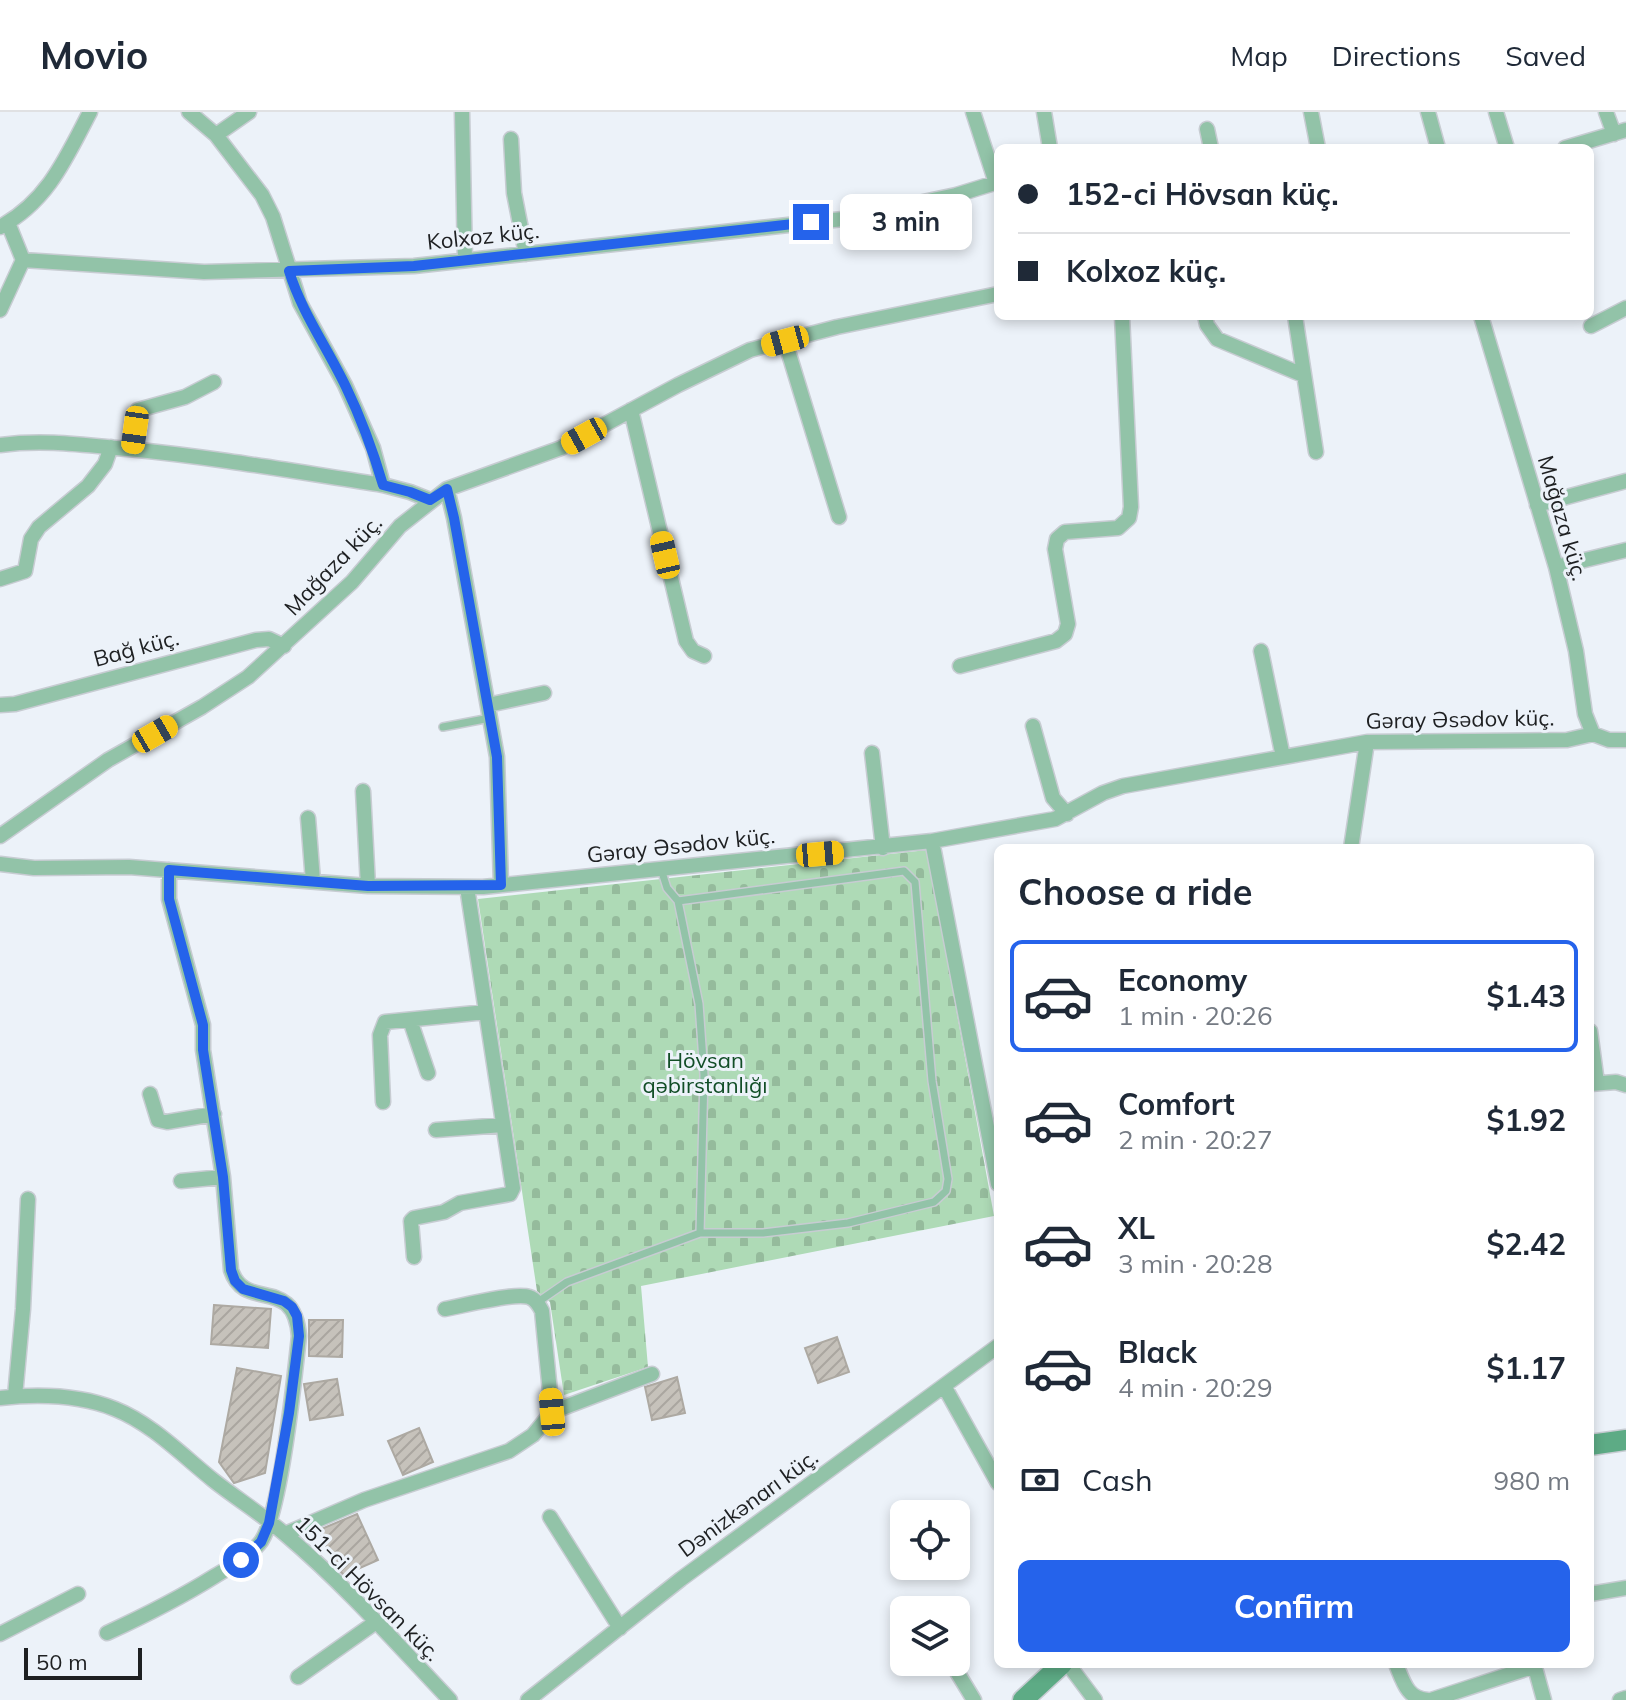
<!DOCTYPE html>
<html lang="en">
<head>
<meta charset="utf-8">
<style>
	body { margin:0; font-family:Mulish,sans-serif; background:#f2f2f3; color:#1f2937; height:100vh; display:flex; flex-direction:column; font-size:30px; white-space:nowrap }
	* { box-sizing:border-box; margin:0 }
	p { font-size:26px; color:#747a83 }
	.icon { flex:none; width:44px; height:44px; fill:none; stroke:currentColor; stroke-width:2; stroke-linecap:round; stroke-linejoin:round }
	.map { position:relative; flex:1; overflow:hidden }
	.side { position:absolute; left:994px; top:732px; width:600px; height:824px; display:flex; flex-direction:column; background:#fff; border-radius:12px; box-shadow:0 4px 12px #0003 }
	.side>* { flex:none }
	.top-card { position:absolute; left:994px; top:32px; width:600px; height:176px; border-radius:12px; box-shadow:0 4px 12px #0003; display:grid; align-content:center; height:176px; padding:0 24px; background:#fff }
	.tools { position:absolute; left:890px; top:1388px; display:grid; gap:16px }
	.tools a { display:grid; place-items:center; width:80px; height:80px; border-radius:12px; background:#fff; box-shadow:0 4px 12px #0003; font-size:40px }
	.scale { position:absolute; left:24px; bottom:20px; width:118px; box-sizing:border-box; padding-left:8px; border:4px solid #1e2022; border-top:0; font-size:22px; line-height:28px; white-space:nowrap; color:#1e2022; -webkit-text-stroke:6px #ecf2f9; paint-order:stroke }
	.end { position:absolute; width:36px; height:36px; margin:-18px; border:10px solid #2563eb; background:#fff; box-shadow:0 0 0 4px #fff }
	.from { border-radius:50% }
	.bubble { position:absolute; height:56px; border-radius:12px; background:#fff; box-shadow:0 4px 12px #0003; font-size:26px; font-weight:700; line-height:56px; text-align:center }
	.car { position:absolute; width:24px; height:48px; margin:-24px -12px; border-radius:10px; box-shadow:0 0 6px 2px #0007; background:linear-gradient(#f5c518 24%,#345 0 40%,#f5c518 0 76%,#345 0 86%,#f5c518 0) }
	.top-card b { display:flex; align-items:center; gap:28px; height:76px; font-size:30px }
	.top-card b+b { border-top:2px solid #e0e1e3 }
	.top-card i { width:20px; height:20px; background:#1f2937 }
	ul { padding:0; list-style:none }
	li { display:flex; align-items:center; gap:24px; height:112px; margin:0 16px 12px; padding:0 8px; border:4px solid transparent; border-radius:12px }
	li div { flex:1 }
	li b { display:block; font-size:30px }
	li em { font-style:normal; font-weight:700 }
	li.selected { border-color:#2563eb }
	li>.icon { width:72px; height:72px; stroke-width:1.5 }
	h2 { padding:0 24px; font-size:36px; line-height:96px }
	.pay { display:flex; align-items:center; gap:20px; height:88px; padding:0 24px; font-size:30px }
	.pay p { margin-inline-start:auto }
	.primary-button { display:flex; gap:16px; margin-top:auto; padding:16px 24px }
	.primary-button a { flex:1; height:92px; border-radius:12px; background:#2563eb; color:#fff; font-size:32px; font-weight:700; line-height:92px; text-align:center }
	header { display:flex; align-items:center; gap:48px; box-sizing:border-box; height:112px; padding:0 40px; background:#fff; border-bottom:2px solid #e0e1e3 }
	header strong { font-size:38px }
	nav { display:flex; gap:44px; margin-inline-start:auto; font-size:28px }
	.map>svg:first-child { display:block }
</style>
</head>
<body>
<header>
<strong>Movio</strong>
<nav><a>Map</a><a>Directions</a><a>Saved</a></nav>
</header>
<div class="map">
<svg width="1626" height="1588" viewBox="0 0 1626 1588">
	<defs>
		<pattern id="cemetery-stones" width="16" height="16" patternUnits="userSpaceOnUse" patternTransform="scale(2)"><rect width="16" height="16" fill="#aedab6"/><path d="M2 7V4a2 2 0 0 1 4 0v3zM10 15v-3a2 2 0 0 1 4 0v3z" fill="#95bb9c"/></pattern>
		<pattern id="building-hatch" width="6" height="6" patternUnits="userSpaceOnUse" patternTransform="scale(2)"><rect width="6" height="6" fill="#c6c2bb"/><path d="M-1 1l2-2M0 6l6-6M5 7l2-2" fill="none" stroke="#aaa6a0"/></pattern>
	</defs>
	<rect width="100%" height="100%" fill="#ecf2f9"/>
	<!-- cemetery -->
	<path fill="url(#cemetery-stones)" d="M927 738 994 1104 641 1174 648 1255 564 1283 550 1190 537 1179 478 787Z"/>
	<!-- building -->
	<path fill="url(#building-hatch)" stroke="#ada9a2" stroke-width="2" d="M214 1193 271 1197 268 1236 211 1232Z
		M309 1208H343L342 1245 309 1244Z
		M837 1225 849 1260 818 1271 805 1236Z
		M237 1256 281 1264 265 1361 234 1371 219 1350Z
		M677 1265 685 1301 652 1308 645 1275Z
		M337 1267 343 1303 310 1308 304 1272Z
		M419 1316 433 1350 403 1363 388 1329Z
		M357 1402 378 1448 344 1463 335 1454 319 1418Z"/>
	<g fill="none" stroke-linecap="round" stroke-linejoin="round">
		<!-- service casing -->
		<g stroke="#c7ccd2" stroke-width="10">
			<path id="service" d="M443 615 490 606
				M661 757 667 776 678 789 699 892 704 963 700 1121
				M538 1190 567 1170 700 1121H763L848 1111 934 1090 946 1079 948 1067 932 969 915 770 904 759 678 789"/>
		</g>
		<!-- minor casing -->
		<g stroke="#c7ccd2" stroke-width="17">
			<path id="minor" d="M189 0 216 23 262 83 273 105 300 191 345 273 373 336 383 373
				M462 0 465 148
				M973 0 996 71
				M1044 0 1050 36
				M1311 0 1318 36
				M1428 0 1438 36
				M1496 0 1507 36
				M1606 0 1614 22
				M1207 17 1211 36
				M216 23 249 0
				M511 27 514 81 526 142
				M1565 36 1626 18
				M8 111 23 148
				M0 115C48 89 66 46 90 0
				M0 198 23 148 204 160 414 154 843 107 956 83 998 70
				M1205 204 1207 213 1217 227 1303 263
				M1295 204 1316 340
				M1481 204 1556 455 1576 539 1585 602 1593 622
				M1591 214 1626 196
				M785 229 839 405
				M631 298 686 529 693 539 704 544
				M0 333C44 327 84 333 128 337 213 345 298 360 383 373L410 380 430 388
				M133 337 138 298 185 285 214 270
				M447 377 454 406 497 645 501 773
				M1537 393 1626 369
				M1556 455 1626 438
				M0 467 25 459 31 427 39 415 88 374 105 352 111 335
				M1261 539 1283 645
				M960 554 1056 529 1065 522 1068 512 1055 437 1057 427 1065 420 1118 416 1129 406 1131 395 1122 204
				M0 593 15 592 256 528 269 527 284 534
				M488 593 544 581
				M1033 614 1053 686 1067 702
				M1593 622 1609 628H1626
				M872 641 883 736
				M363 679 368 774
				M308 706 313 769
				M0 724 108 648 202 595 248 565 352 470 400 414 447 377 561 336 678 273 750 238 837 215 998 182
				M932 729 998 1072
				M1351 736 1367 630
				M0 752 34 756 129 755 368 774 483 775 932 729 1055 707 1103 681 1123 674 1367 630 1567 628 1593 622
				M410 908 428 961
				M1590 919 1597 971
				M1590 972 1616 970 1626 973
				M150 982 158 1008 167 1010 214 1002
				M383 990 380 923 385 910 486 900
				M436 1018 503 1013
				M181 1069 223 1065
				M414 1145 411 1109 414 1106 444 1100 460 1091 510 1082 513 1076 467 775
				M445 1197C462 1194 515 1180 529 1185 536 1187 539 1193 542 1199L552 1300
				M944 1274 998 1371
				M15 1284 23 1197 28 1087
				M0 1286C37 1282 80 1283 115 1297 151 1311 183 1344 213 1368 237 1387 263 1403 286 1423 345 1473 397 1532 450 1588
				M550 1405 620 1516
				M285 1422 364 1388 509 1339 533 1323 552 1300 652 1262
				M1590 1482 1626 1476
				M107 1521C144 1504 180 1486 215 1464 230 1455 247 1446 259 1432 280 1410 295 1261 299 1224 294 1162 245 1201 231 1158L223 1065 203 938V913L169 787V758
				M0 1522 78 1482
				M951 1550 974 1588
				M1068 1552 1095 1588
				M1396 1552C1403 1569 1407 1587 1428 1588
				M1534 1552 1544 1588
				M298 1565 376 1510
				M528 1588 681 1467 998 1234
				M1431 1588 1535 1554
				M1620 1588 1626 1586"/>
		</g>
		<!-- secondary casing -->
		<g stroke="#c7ccd2" stroke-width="23">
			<path id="secondary" d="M1590 1333 1626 1328
				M1023 1588 1062 1552"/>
		</g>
		<!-- service -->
		<use href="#service" stroke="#92c3a8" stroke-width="7"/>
		<!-- minor -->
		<use href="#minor" stroke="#92c3a8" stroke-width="14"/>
		<!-- secondary -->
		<use href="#secondary" stroke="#5dab85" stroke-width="20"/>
	</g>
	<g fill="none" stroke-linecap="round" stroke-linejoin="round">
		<!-- route -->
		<path stroke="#2563eb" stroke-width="10" d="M241 1448 261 1430 269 1411 289 1301 299 1224 297 1204 292 1195 284 1189 243 1177 235 1169 231 1158 223 1065 203 938V913L169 787V758L368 774 501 773 497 645 454 406 447 377 430 388 410 380 383 373C373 339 361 306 346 275 327 235 302 201 289 159L414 154 811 110"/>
	</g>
	<g text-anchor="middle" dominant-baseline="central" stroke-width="6" stroke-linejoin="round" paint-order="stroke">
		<!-- street labels -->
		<g font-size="22" fill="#1e2022" stroke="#ecf2f9">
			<text transform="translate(483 124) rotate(-6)">Kolxoz küç.</text>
			<text transform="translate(1563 406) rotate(74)">Mağaza küç.</text>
			<text transform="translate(333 453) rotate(-46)">Mağaza küç.</text>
			<text transform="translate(136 536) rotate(-15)">Bağ küç.</text>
			<text transform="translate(1460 607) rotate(-1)">Gəray Əsədov küç.</text>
			<text transform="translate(681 733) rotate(-6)">Gəray Əsədov küç.</text>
			<text transform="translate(748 1391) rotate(-36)">Dənizkənarı küç.</text>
			<text transform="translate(368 1476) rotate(45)">151-ci Hövsan küç.</text>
		</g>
		<!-- park labels -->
		<g font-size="22" fill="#124e27" stroke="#ecf2f9">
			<text x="705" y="948">Hövsan<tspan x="705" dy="25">qəbirstanlığı</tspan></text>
		</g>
	</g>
</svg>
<div class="tools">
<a><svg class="icon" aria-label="locate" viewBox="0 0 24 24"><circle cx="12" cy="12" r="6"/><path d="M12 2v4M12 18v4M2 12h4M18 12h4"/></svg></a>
<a><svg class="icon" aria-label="layers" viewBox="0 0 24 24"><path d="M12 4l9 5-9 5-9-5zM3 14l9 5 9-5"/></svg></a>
</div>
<div class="scale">50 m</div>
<i class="end from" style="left:241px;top:1448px"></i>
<i class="end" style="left:811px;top:110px"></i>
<div class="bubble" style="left:840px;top:82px;width:132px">3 min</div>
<i class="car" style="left:785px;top:229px;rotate:255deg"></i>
<i class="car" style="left:135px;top:318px;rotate:188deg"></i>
<i class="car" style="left:584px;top:324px;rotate:241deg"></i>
<i class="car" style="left:665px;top:443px;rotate:347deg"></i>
<i class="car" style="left:155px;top:622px;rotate:60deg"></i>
<i class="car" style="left:820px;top:742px;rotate:85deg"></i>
<i class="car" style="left:552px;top:1300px;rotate:355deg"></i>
<div class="top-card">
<b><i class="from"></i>152-ci Hövsan küç.</b>
<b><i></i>Kolxoz küç.</b>
</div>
<section class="side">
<h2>Choose a ride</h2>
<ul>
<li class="selected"><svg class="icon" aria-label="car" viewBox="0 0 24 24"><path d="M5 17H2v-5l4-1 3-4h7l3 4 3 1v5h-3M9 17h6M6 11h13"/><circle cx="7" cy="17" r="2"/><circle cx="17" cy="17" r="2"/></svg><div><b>Economy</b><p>1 min · 20:26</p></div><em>$1.43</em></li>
<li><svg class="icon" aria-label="car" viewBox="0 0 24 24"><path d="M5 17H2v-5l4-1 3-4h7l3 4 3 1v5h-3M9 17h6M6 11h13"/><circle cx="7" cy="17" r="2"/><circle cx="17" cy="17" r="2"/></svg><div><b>Comfort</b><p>2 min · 20:27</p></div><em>$1.92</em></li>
<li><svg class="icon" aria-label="car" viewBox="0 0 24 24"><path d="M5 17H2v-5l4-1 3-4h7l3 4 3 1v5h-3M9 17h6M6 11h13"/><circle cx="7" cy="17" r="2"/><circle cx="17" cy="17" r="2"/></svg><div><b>XL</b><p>3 min · 20:28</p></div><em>$2.42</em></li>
<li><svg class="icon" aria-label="car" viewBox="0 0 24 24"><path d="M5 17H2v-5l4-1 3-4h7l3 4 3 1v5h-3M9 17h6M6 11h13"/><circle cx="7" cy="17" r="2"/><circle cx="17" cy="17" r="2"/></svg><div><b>Black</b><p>4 min · 20:29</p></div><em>$1.17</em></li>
</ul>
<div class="pay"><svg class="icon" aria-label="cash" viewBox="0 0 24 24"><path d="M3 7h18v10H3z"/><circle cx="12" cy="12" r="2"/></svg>Cash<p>980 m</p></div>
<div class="primary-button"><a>Confirm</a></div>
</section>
</div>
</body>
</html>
